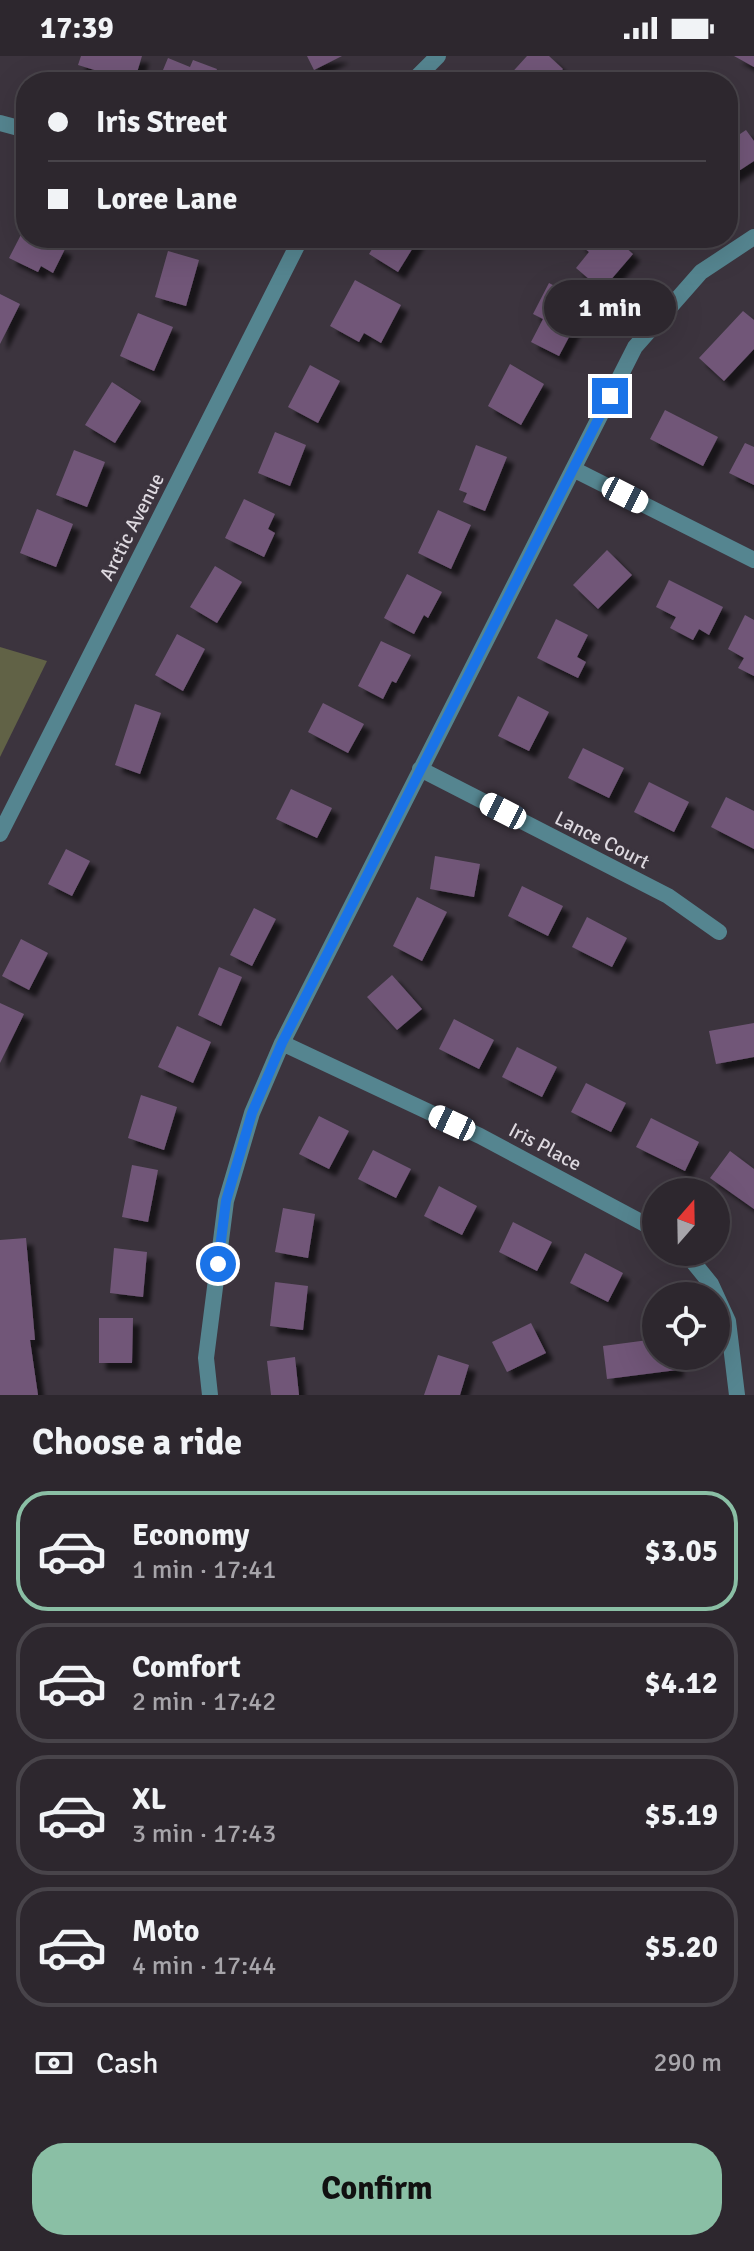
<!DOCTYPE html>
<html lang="en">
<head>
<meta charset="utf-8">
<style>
	body { margin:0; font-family:Signika,sans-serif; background:#39333a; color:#f1f3f6; height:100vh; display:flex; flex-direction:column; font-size:30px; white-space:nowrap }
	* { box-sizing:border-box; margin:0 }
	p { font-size:26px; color:#a7a5aa }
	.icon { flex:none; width:44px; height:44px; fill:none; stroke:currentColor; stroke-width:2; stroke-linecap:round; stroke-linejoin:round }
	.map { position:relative; height:1339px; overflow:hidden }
	.side { display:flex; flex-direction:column; background:#2d272e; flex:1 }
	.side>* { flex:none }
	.hud { position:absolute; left:16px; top:16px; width:722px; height:176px; border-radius:32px; box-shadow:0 8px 32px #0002,0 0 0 2px #48444a; display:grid; align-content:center; height:176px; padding:0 32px; background:#2d272e }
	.needle { width:52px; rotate:20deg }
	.tools { position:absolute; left:642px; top:1122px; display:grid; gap:16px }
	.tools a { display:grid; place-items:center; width:88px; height:88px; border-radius:50%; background:#2d272e; box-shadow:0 8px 32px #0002,0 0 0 2px #48444a; font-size:40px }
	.end { position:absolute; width:36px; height:36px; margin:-18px; border:10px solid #1a73e8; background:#fff; box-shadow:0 0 0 4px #fff }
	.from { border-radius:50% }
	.bubble { position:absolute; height:56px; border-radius:28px; background:#2d272e; box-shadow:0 8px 32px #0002,0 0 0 2px #48444a; font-size:26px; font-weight:700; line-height:56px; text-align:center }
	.car { position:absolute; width:24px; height:48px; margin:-24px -12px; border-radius:10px; box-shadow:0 0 6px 2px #0007; background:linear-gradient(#fff 24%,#345 0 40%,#fff 0 76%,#345 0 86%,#fff 0) }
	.hud b { display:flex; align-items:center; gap:28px; height:76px; font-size:30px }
	.hud b+b { border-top:2px solid #48444a }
	.hud i { width:20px; height:20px; background:#f1f3f6 }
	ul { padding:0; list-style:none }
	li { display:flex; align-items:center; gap:24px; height:120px; margin:0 16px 12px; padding:0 16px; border:4px solid #48444a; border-radius:32px }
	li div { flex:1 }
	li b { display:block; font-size:30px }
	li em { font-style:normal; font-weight:700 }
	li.on { border-color:#8abfa5 }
	li>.icon { width:72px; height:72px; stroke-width:1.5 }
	h2 { padding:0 32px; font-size:36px; line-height:96px }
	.pay { display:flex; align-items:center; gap:20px; height:88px; padding:0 32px; font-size:30px }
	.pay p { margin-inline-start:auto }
	.action { display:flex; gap:16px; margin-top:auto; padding:16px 32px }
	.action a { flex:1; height:92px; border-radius:32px; background:#8abfa5; color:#111; font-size:32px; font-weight:700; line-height:92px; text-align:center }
	.status { display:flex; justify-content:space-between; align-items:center; height:56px; padding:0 40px; background:#2d272e; direction:ltr }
	.status svg { height:22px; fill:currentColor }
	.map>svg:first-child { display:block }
</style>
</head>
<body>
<div class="status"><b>17:39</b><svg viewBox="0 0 49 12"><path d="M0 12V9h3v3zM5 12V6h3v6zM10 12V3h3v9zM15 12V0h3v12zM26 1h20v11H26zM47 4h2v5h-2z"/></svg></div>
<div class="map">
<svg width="754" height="1339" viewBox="0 0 754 1339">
	<defs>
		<filter id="shadow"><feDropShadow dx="7" dy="7" stdDeviation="2" flood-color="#0009"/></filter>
	</defs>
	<rect width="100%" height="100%" fill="#3c343e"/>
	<!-- green -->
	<path fill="#616246" d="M0 591 47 605 0 701Z"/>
	<!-- building -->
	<path fill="#715778" filter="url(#shadow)" d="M81 0H142L134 26 78 9Z
		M307 0H342L314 14Z
		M527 0H549L563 13 551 26H512L507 22Z
		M734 0H754V11Z
		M168 2 190 11 193 4 217 13 212 26H158Z
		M746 74 754 85V105L728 122V86Z
		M26 169V182H50L48 185 65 193 53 217 41 210 38 216 9 202Z
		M379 182H419L398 216 369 198Z
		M583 182H615L633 198 602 234 576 212 589 196 578 187Z
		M168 195 199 204 186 250 155 241Z
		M355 224 401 249 381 287 364 277 359 286 330 270Z
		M549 227 587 247 559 300 531 286 543 263 533 258Z
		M0 238 20 248 0 288Z
		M743 255 754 264V293L724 325 699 302Z
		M138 257 173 271 154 315 120 300Z
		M510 308 544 328 521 369 488 350Z
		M310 309 340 325 318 367 288 351Z
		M112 326 141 345 115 387 85 369Z
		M665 354 718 381 703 410 650 383Z
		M275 376 306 389 290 430 258 417Z
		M745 387 754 391V429L729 417Z
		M476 389 507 401 485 455 463 446 467 437 459 434Z
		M74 394 105 406 87 451 56 439Z
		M244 443 275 458 268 473 275 477 264 501 225 482Z
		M37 453 73 468 56 511 20 497Z
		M438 454 471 469 451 513 418 497Z
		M607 494 632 519 598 553 573 529Z
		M215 510 242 526 217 567 190 551Z
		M407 518 442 536 428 562 424 559 414 578 384 562Z
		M669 524 723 551 709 579 699 573 693 584 670 572 676 561 656 551Z
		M745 559 754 564V620L738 612 744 602 728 593Z
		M556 563 588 579 577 601 586 606 578 622 537 602Z
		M177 578 205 593 183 635 155 619Z
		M381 585 411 599 396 627 392 625 383 643 358 630Z
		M518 640 549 656 529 695 498 680Z
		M323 647 364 668 348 697 308 676Z
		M135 648 161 657 140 718 115 709Z
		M583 692 624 712 609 742 568 722Z
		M649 726 689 746 674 776 634 756Z
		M291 733 332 752 317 782 276 763Z
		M726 741 754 755V793L711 771Z
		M66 793 90 805 72 840 48 828Z
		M435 800 480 808 474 841 430 833Z
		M522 830 563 850 548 880 508 860Z
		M417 841 447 856 422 905 393 890Z
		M254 852 276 863 252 910 230 899Z
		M587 861 627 882 612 911 572 891Z
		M21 883 48 897 29 934 2 920Z
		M219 911 242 921 221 970 198 959Z
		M392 919 422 953 397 974 367 941Z
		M0 947 24 958 0 1007Z
		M454 963 494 984 479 1013 439 993Z
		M754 967V1001L716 1008 709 975Z
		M177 970 211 986 193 1027 158 1011Z
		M517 991 557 1011 542 1041 502 1021Z
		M586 1027 626 1047 611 1076 571 1056Z
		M141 1039 177 1051 164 1094 128 1082Z
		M319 1060 349 1075 329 1113 299 1098Z
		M651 1062 699 1086 685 1115 636 1091Z
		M373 1094 411 1113 396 1142 358 1123Z
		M730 1095 754 1113V1153L710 1122Z
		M132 1109 158 1114 148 1166 122 1161Z
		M439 1130 477 1150 462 1179 424 1160Z
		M283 1152 315 1158 308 1202 275 1196Z
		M513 1166 552 1186 537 1215 499 1196Z
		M26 1182 35 1284H30L38 1339H0V1184Z
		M114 1192 147 1196 143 1241 110 1237Z
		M585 1197 623 1217 608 1246 570 1227Z
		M275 1226 308 1230 303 1274 270 1270Z
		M99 1262H133L132 1307H99Z
		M531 1267 546 1297 507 1316 492 1286Z
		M656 1283V1300H675L677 1314 607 1323 603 1290Z
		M438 1299 469 1309 460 1339H424Z
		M295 1301 299 1339H271L267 1305Z"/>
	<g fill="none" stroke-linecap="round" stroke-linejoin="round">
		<!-- minor -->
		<path stroke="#558590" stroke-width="16" d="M573 413 754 504
			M420 713 668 840 719 876
			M282 987 480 1080 656 1174
			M685 1196 711 1228 728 1265 737 1339
			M210 1339 206 1302 226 1145 252 1057 282 987 635 291 701 216 754 181"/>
		<!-- tertiary -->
		<path stroke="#558590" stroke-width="16" d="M412 26 438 0
			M0 67 26 74
			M0 778 301 182"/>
	</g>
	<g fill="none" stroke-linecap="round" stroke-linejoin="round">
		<!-- route -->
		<path stroke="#1a73e8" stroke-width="10" d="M218 1208 226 1145 252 1057 282 987 610 340"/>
	</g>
	<g text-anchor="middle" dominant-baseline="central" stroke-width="6" stroke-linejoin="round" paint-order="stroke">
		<!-- street labels -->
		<g font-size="20" fill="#ddd8df" stroke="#3c343e">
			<text transform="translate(132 471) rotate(-63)">Arctic Avenue</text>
			<text transform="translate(602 784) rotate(27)">Lance Court</text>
			<text transform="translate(545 1091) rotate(28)">Iris Place</text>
		</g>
	</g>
</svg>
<div class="tools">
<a><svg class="needle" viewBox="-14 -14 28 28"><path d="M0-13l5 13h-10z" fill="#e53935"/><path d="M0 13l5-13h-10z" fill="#a7a5aa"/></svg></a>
<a><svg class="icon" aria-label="locate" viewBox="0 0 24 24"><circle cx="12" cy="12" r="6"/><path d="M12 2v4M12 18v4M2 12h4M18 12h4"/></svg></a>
</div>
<i class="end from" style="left:218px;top:1208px"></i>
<i class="end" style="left:610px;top:340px"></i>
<div class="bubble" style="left:544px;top:224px;width:132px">1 min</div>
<i class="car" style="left:625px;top:439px;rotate:117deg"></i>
<i class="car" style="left:503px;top:755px;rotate:297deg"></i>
<i class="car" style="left:452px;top:1067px;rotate:295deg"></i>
<div class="hud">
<b><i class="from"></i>Iris Street</b>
<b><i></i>Loree Lane</b>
</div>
</div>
<section class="side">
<h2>Choose a ride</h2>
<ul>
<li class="on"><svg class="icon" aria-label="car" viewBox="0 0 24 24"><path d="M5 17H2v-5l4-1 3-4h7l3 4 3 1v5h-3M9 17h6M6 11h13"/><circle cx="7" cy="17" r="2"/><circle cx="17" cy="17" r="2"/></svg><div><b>Economy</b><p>1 min · 17:41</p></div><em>$3.05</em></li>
<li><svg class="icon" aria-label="car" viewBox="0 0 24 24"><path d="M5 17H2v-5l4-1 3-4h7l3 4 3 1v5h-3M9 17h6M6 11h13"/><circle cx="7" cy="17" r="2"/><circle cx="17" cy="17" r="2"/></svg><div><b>Comfort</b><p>2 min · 17:42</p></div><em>$4.12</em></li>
<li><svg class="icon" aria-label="car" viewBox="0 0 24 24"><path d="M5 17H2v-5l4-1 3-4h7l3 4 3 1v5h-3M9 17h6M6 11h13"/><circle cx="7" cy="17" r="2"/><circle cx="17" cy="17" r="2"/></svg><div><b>XL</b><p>3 min · 17:43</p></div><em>$5.19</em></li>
<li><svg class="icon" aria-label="car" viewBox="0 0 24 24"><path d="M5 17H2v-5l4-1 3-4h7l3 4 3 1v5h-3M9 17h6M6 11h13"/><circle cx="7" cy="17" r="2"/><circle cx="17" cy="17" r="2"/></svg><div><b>Moto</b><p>4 min · 17:44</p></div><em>$5.20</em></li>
</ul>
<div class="pay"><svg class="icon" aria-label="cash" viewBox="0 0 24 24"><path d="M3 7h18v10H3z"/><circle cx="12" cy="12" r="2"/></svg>Cash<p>290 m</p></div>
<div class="action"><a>Confirm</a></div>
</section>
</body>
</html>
